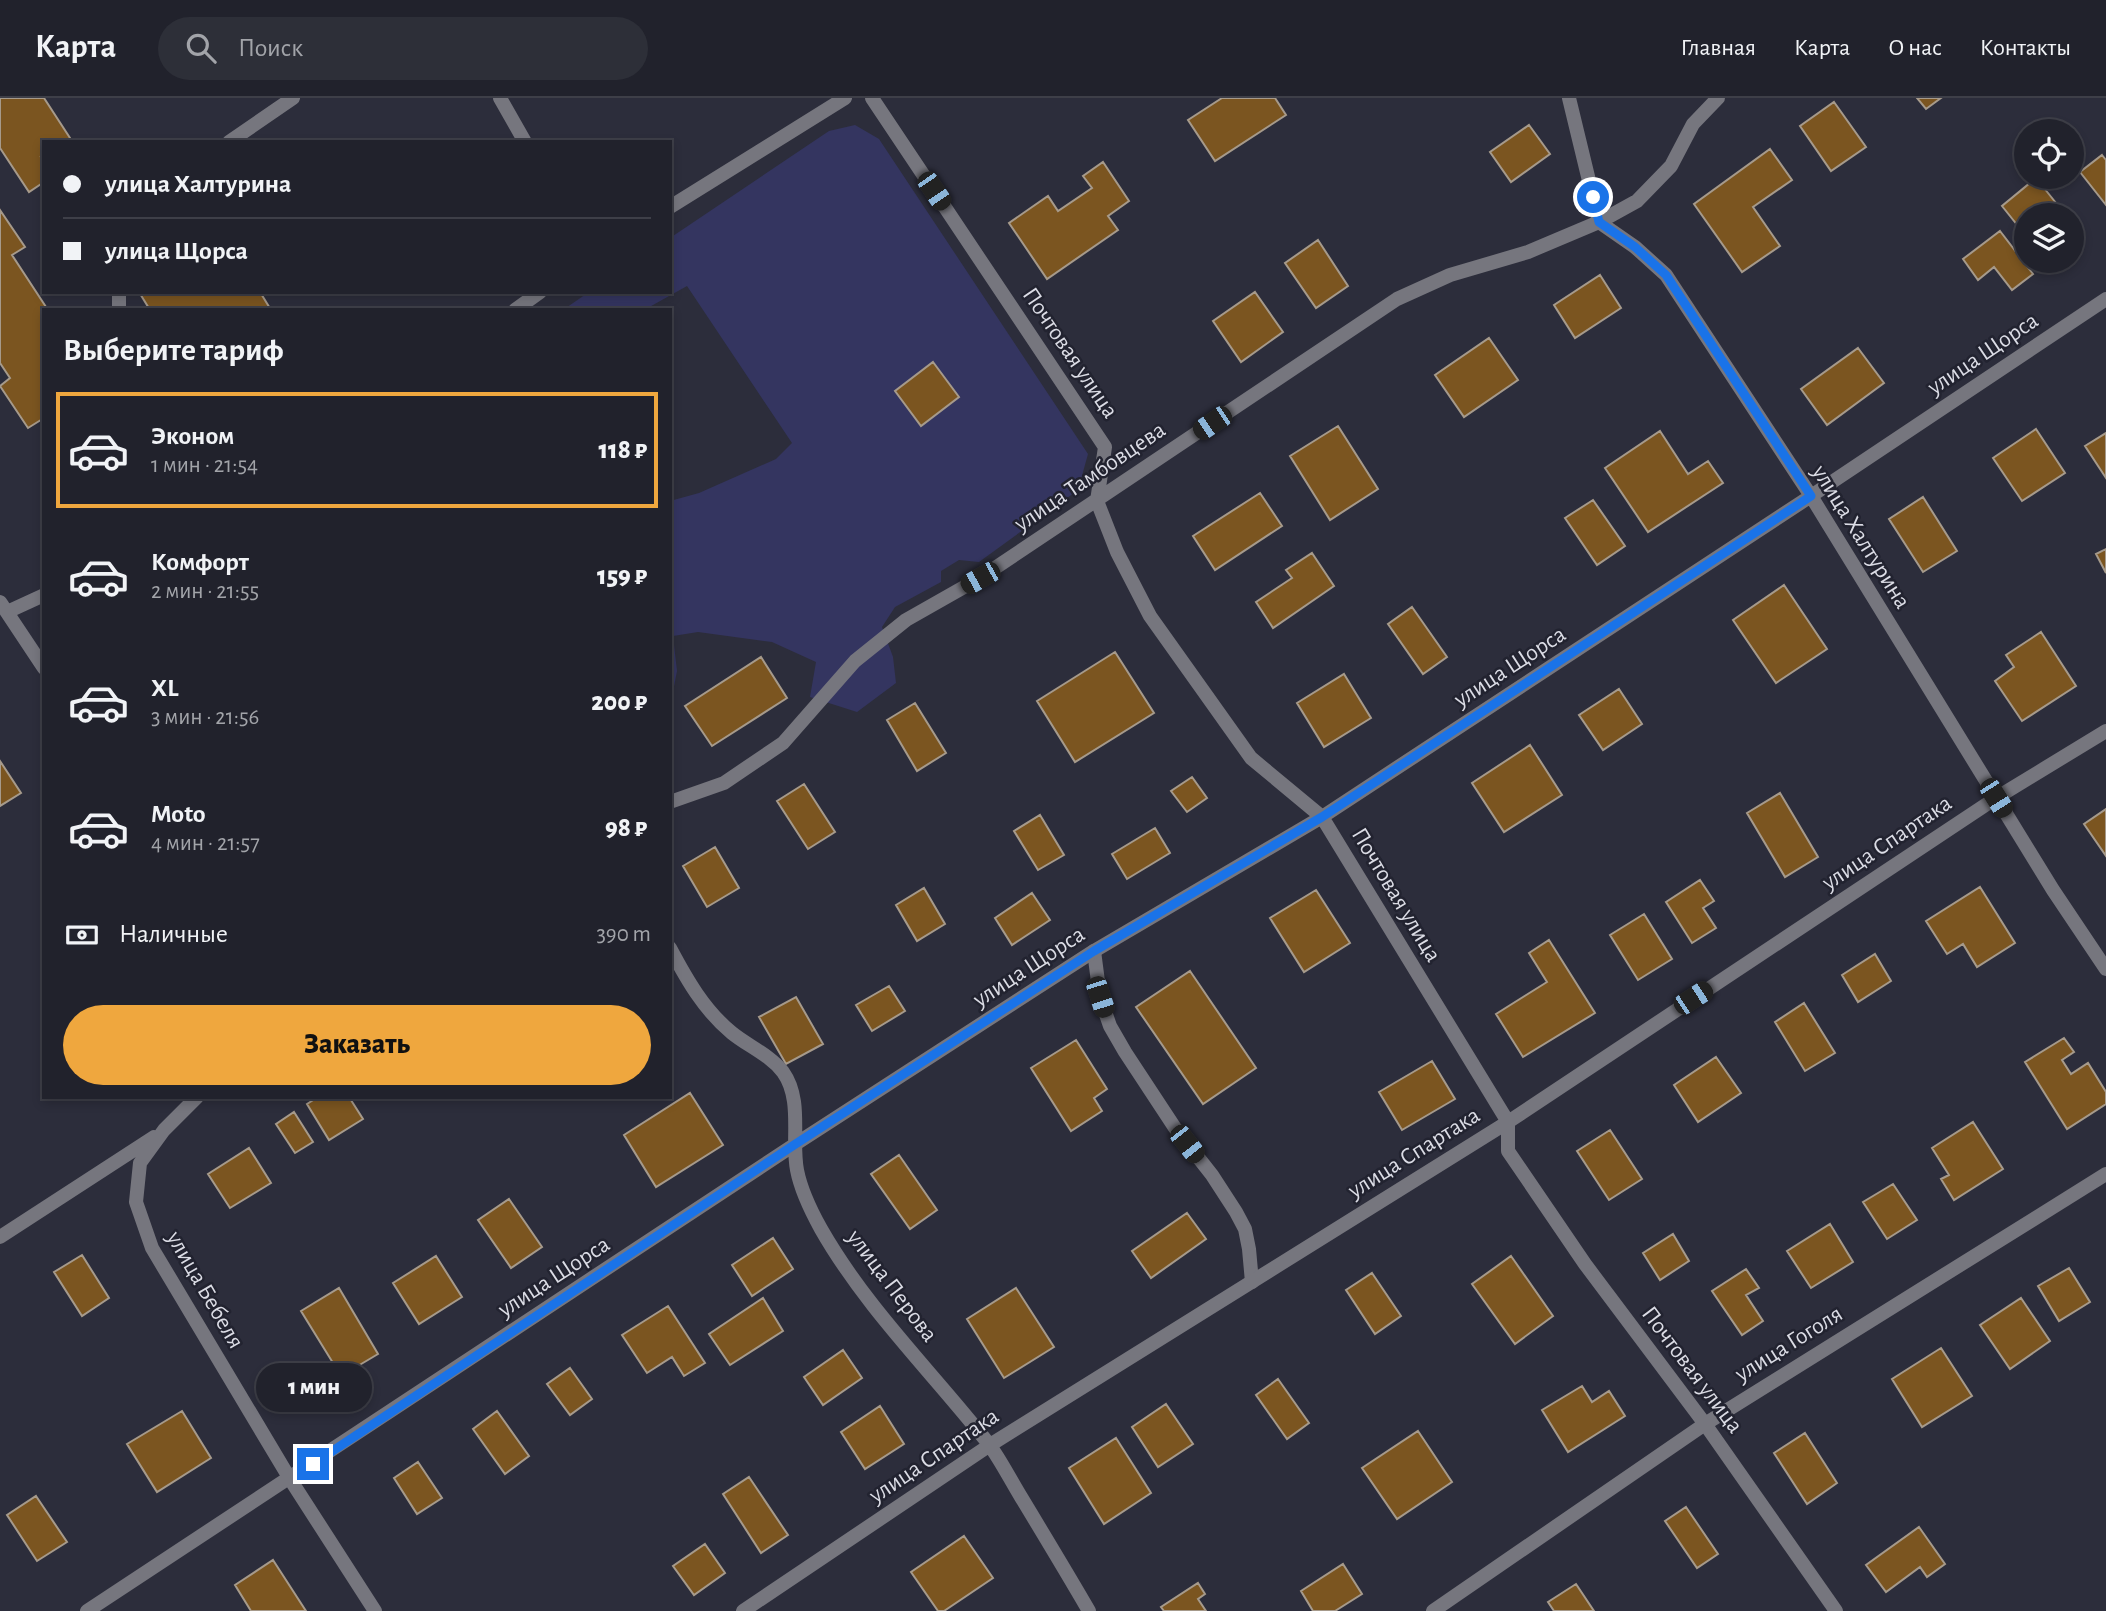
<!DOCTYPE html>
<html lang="ru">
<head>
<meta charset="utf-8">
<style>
	body { margin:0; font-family:"Alegreya Sans",sans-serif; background:#2d2f38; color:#f1f3f6; height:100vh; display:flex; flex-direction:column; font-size:26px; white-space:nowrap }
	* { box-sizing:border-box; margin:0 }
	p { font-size:23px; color:#a2a4a9 }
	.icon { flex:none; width:38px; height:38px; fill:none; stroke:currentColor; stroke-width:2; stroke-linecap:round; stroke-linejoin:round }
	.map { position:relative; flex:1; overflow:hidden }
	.drawer { position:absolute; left:42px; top:210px; width:630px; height:791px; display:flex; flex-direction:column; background:#21222c; border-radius:0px; box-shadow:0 4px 10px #0003,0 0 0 2px #3e3f48 }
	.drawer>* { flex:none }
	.guide { position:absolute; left:42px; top:42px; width:630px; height:154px; border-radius:0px; box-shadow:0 4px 10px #0003,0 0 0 2px #3e3f48; display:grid; align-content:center; height:154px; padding:0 21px; background:#21222c }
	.tools { position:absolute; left:2014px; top:21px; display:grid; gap:14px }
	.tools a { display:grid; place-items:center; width:70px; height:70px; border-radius:50%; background:#21222c; box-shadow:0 4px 10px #0003,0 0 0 2px #3e3f48; font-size:35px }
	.end { position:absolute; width:32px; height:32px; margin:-16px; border:9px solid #1a73e8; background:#fff; box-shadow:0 0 0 4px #fff }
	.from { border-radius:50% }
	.bubble { position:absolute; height:49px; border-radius:24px; background:#21222c; box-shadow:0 4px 10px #0003,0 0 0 2px #3e3f48; font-size:23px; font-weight:800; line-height:49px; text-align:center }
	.car { position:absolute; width:21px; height:42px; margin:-21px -10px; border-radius:9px; box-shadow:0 0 5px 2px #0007; background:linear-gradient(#222 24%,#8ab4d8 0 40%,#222 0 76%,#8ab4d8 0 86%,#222 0) }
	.guide b { display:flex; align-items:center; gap:24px; height:66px; font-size:26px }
	.guide b+b { border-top:2px solid #3e3f48 }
	.guide i { width:18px; height:18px; background:#f1f3f6 }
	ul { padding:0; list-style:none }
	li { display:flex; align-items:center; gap:21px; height:116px; margin:0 14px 10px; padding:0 7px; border:4px solid transparent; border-radius:0px }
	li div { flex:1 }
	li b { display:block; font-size:26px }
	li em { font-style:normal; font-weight:800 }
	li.selected { border-color:#efa73e }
	li>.icon { width:63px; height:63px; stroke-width:1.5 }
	h2 { padding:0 21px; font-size:32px; line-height:84px }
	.pay { display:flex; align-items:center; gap:18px; height:77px; padding:0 21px; font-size:26px }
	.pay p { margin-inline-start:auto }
	.cta { display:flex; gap:14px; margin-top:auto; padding:14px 21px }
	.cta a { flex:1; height:80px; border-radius:42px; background:#efa73e; color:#111; font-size:28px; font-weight:800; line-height:80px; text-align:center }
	header { display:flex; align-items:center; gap:42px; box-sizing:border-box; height:98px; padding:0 35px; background:#21222c; border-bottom:2px solid #3e3f48 }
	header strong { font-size:33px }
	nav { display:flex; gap:38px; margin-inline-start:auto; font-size:24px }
	.search { width:490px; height:63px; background:#2d2f38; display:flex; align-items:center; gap:18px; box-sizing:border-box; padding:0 24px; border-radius:38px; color:#a2a4a9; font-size:26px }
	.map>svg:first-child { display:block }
</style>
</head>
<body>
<header>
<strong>Карта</strong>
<div class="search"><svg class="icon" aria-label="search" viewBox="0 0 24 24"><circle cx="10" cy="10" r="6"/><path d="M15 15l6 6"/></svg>Поиск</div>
<nav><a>Главная</a><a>Карта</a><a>О нас</a><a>Контакты</a></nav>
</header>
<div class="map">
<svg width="2106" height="1513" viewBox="0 0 2106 1513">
	<rect width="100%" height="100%" fill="#2c2d3b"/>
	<!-- green -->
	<path fill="#343560" d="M855 27 879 41 1088 356 1078 392 979 464 959 462 941 473V484L895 509 882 529 893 559 896 585 857 614 810 599 816 564 772 544 698 534 673 538 677 573 670 609V403L699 395 776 361 792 345 687 188 644 212H563L589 194H670V140L829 33Z"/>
	<!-- building -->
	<path fill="#7b5520" stroke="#a69a8b" stroke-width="2" d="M0 0H44L70 40 64 44H44V58L41 59 44 63V84L29 94 0 50Z
		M1222 0H1275L1286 17 1215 63 1188 22Z
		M1917 0H1941L1926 11Z
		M1834 4 1866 49 1831 73 1800 28Z
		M1529 27 1550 56 1511 84 1490 54Z
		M1770 51 1792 82 1753 109 1780 148 1742 174 1694 106Z
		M2102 57 2106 62V107L2080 74Z
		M1103 64 1129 103 1108 118 1118 132 1047 181 1009 125 1048 98 1058 113 1092 90 1083 78Z
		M2036 80 2060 110 2051 117H2026V138L2002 108Z
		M0 112 25 149 12 157 48 212H44V320L28 330 0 288 10 280 0 265Z
		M2000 133 2033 176 2012 192 1994 169 1978 182 1963 161Z
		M1318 142 1348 188 1316 210 1285 165Z
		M1600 177 1621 210 1575 240 1554 207Z
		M139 194H260L271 212H150Z
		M1255 194 1283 234 1241 264 1213 223Z
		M1489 240 1518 282 1464 319 1435 277Z
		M1858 250 1884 285 1827 327 1801 291Z
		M933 264 959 299 921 328 895 293Z
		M1338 328 1378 391 1330 422 1290 358Z
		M2036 331 2065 375 2022 403 1993 360Z
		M1660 333 1688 376 1708 363 1723 385 1648 434 1605 370Z
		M2106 335V380L2085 348Z
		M1260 395 1282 428 1215 472 1193 438Z
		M1923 399 1957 453 1923 474 1889 421Z
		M1593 402 1625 448 1597 467 1565 420Z
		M2106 451V475L2096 456Z
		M1312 455 1334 488 1273 530 1256 504 1292 480 1286 472Z
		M1784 487 1827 551 1776 585 1733 522Z
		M1412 509 1447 559 1423 576 1388 526Z
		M2041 534 2076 588 2022 623 1995 583 2014 569 2006 557Z
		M1115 554 1154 615 1075 664 1037 603Z
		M761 559 787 600 712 648 685 608Z
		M1344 576 1371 620 1324 649 1297 605Z
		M1619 591 1642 626 1603 652 1579 617Z
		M915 605 946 655 917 673 887 622Z
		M1530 647 1562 697 1504 734 1472 685Z
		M0 663 21 695 0 708Z
		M1192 679 1207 700 1187 714 1171 693Z
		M804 686 835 734 808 751 777 703Z
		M1780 695 1818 759 1785 779 1747 715Z
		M2106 711V758L2084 726Z
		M1040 717 1064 757 1038 772 1014 733Z
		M1155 730 1170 755 1127 781 1112 756Z
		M715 749 739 790 707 809 683 768Z
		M1700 782 1714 803 1703 810 1716 830 1692 845 1666 804Z
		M1980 789 2015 845 1977 869 1963 846 1947 856 1926 823Z
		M924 790 945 826 917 843 896 807Z
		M1316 792 1350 845 1304 874 1270 820Z
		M1032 795 1050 822 1012 847 995 820Z
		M1644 816 1672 861 1638 882 1610 837Z
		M1549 842 1595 915 1523 959 1496 916 1547 884 1529 855Z
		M1875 856 1891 883 1858 904 1842 877Z
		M1190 873 1256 970 1203 1006 1136 909Z
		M889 888 905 913 872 933 856 907Z
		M796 899 823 946 786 966 759 919Z
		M1804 905 1835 955 1805 973 1775 924Z
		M2064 940 2074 954 2062 962 2071 976 2088 965 2106 994V1006L2067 1031 2025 964Z
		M1076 942 1107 991 1094 1000 1102 1013 1071 1033 1031 970Z
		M1716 959 1741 995 1698 1024 1674 987Z
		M1432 963 1455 1001 1402 1032 1379 994Z
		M690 995 723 1047 656 1089 624 1037Z
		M318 999H349L363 1021 329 1042 307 1006Z
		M294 1014 313 1044 295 1055 276 1026Z
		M1973 1024 2003 1071 1954 1102 1941 1081 1949 1077 1932 1050Z
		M1610 1032 1642 1081 1609 1102 1577 1053Z
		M249 1050 271 1085 230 1110 208 1076Z
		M899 1057 937 1112 910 1131 871 1076Z
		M1893 1086 1917 1122 1887 1141 1863 1104Z
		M509 1101 542 1149 511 1170 478 1122Z
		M1187 1115 1206 1141 1151 1180 1132 1153Z
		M1830 1126 1853 1164 1811 1190 1787 1153Z
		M1673 1136 1689 1163 1660 1182 1643 1155Z
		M773 1140 793 1171 752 1198 732 1167Z
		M82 1157 109 1200 82 1218 54 1174Z
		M436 1158 462 1199 419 1226 393 1185Z
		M1511 1158 1553 1218 1515 1246 1472 1186Z
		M2069 1170 2090 1204 2059 1223 2038 1188Z
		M1746 1171 1759 1190 1746 1197 1763 1223 1742 1237 1712 1193Z
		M1372 1175 1401 1218 1375 1236 1346 1192Z
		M339 1190 378 1256 341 1278 301 1213Z
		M1016 1190 1054 1249 1004 1280 967 1221Z
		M763 1200 783 1233 730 1267 709 1236Z
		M2021 1200 2050 1243 2010 1271 1980 1227Z
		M668 1208 705 1265 684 1278 672 1259 647 1275 622 1237Z
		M1941 1250 1972 1298 1922 1329 1892 1281Z
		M843 1252 862 1280 823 1307 804 1279Z
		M570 1270 592 1301 570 1317 547 1286Z
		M1278 1281 1309 1325 1287 1341 1256 1297Z
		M1582 1288 1592 1304 1609 1293 1625 1318 1568 1354 1542 1312Z
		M1166 1306 1193 1346 1158 1369 1132 1329Z
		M880 1308 904 1346 865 1371 841 1334Z
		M182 1313 211 1360 157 1394 127 1346Z
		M497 1313 529 1358 505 1376 473 1331Z
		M1418 1333 1452 1384 1397 1421 1362 1370Z
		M1805 1335 1837 1385 1807 1406 1774 1355Z
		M1116 1340 1151 1395 1104 1426 1069 1370Z
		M418 1364 442 1400 417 1416 394 1380Z
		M749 1379 788 1437 761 1455 723 1396Z
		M36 1398 67 1444 37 1463 7 1417Z
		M1686 1409 1718 1456 1697 1470 1665 1423Z
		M1919 1429 1945 1466 1927 1479 1920 1469 1886 1494 1866 1467Z
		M964 1438 993 1480 944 1513H938L911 1474Z
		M705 1446 725 1475 694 1497 673 1468Z
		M273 1462 306 1513H251L235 1487Z
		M1343 1466 1362 1496 1335 1513H1313L1301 1493Z
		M1198 1485 1205 1496 1198 1501 1206 1513H1164L1161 1509Z
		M1576 1486 1594 1513H1554L1548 1504Z"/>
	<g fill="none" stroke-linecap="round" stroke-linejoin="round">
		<!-- lane -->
		<path stroke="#76767e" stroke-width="14" d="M229 44 293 0
			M119 194V212
			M1094 853 1100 899 1110 928 1125 954 1175 1030 1212 1077 1236 1114 1245 1131 1249 1151 1252 1184"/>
		<!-- street -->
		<path stroke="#76767e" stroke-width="14" d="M500 0 525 44
			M872 0 1105 349 1097 403 1117 454 1150 518 1251 660 1322 719 1508 1024V1053L1585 1166 1705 1326 1836 1513
			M1569 0 1599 124 1635 149 1666 177 1811 398 2053 792 2106 871
			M670 109 845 0
			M515 212 540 194
			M0 504 44 570
			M7 514 44 497
			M670 704 724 685 783 645 855 563 906 522 980 480 1397 201 1450 177 1528 154 1599 124 1637 103 1671 68 1693 26 1718 0
			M670 850C687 882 704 912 732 935 748 948 770 957 783 974 803 1002 791 1041 797 1072 801 1093 811 1113 821 1131 866 1210 932 1274 988 1345 1000 1361 1010 1381 1021 1399 1044 1437 1067 1475 1089 1513
			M197 999 164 1032 140 1065 136 1104 152 1150 290 1381 375 1513
			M0 1139 154 1039
			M87 1513 794 1047 1094 853 1322 719 1811 398 2106 201
			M743 1513 990 1347 1508 1024 1996 700 2106 633
			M1433 1513 1705 1326 2106 1076"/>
	</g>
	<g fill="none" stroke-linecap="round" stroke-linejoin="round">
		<!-- route -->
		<path stroke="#1a73e8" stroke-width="9" d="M313 1366 794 1047 1094 853 1322 719 1811 398 1666 177 1635 149 1599 124 1593 99"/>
	</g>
	<g text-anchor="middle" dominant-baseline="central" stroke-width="5" stroke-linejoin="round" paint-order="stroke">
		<!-- street labels -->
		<g font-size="24" fill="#dbdce5" stroke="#222330">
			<text transform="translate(1070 255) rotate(56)">Почтовая улица</text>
			<text transform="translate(1983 256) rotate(-34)">улица Щорса</text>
			<text transform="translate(1090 379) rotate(-34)">улица Тамбовцева</text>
			<text transform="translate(1861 439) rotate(58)">улица Халтурина</text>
			<text transform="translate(1510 569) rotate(-33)">улица Щорса</text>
			<text transform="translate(1887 745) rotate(-34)">улица Спартака</text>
			<text transform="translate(1396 797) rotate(59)">Почтовая улица</text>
			<text transform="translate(1029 869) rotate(-33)">улица Щорса</text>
			<text transform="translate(1414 1055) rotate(-32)">улица Спартака</text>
			<text transform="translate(554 1179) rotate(-33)">улица Щорса</text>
			<text transform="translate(892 1188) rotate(53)">улица Перова</text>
			<text transform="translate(205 1192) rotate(60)">улица Бебеля</text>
			<text transform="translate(1789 1246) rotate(-32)">улица Гоголя</text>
			<text transform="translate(1692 1272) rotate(53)">Почтовая улица</text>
			<text transform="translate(934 1358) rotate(-34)">улица Спартака</text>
		</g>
	</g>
</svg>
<div class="tools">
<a><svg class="icon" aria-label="locate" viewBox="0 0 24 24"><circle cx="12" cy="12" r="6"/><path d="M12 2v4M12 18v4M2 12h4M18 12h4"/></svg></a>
<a><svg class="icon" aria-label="layers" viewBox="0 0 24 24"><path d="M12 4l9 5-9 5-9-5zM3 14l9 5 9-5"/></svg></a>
</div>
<i class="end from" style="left:1593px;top:99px"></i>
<i class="end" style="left:313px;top:1366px"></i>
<div class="bubble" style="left:256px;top:1265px;width:116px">1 мин</div>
<i class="car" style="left:934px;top:93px;rotate:146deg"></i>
<i class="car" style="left:1212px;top:325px;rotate:236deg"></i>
<i class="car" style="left:980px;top:480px;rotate:241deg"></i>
<i class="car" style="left:1996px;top:700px;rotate:148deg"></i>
<i class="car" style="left:1100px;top:899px;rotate:162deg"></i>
<i class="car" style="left:1693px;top:900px;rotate:57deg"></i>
<i class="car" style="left:1187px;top:1046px;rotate:142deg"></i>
<div class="guide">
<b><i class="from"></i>улица Халтурина</b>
<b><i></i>улица Щорса</b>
</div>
<section class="drawer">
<h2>Выберите тариф</h2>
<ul>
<li class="selected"><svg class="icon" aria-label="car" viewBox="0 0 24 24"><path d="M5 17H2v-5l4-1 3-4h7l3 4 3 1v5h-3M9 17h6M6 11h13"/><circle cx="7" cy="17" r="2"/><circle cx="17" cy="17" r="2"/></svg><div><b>Эконом</b><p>1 мин · 21:54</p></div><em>118 ₽</em></li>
<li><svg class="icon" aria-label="car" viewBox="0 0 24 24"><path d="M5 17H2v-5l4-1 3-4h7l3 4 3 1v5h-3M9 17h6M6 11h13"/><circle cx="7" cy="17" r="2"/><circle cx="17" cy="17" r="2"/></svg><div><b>Комфорт</b><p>2 мин · 21:55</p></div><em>159 ₽</em></li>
<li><svg class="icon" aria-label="car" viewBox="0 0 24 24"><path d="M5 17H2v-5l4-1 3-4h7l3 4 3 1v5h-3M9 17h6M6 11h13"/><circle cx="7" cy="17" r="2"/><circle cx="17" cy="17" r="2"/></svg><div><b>XL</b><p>3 мин · 21:56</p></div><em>200 ₽</em></li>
<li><svg class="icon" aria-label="car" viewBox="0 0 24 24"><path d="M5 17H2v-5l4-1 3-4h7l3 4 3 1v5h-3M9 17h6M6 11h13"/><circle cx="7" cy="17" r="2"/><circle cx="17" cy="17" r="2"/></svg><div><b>Moto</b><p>4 мин · 21:57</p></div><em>98 ₽</em></li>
</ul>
<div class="pay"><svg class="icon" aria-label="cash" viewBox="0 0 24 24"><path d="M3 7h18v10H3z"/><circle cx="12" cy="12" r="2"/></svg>Наличные<p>390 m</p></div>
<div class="cta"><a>Заказать</a></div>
</section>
</div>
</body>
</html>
